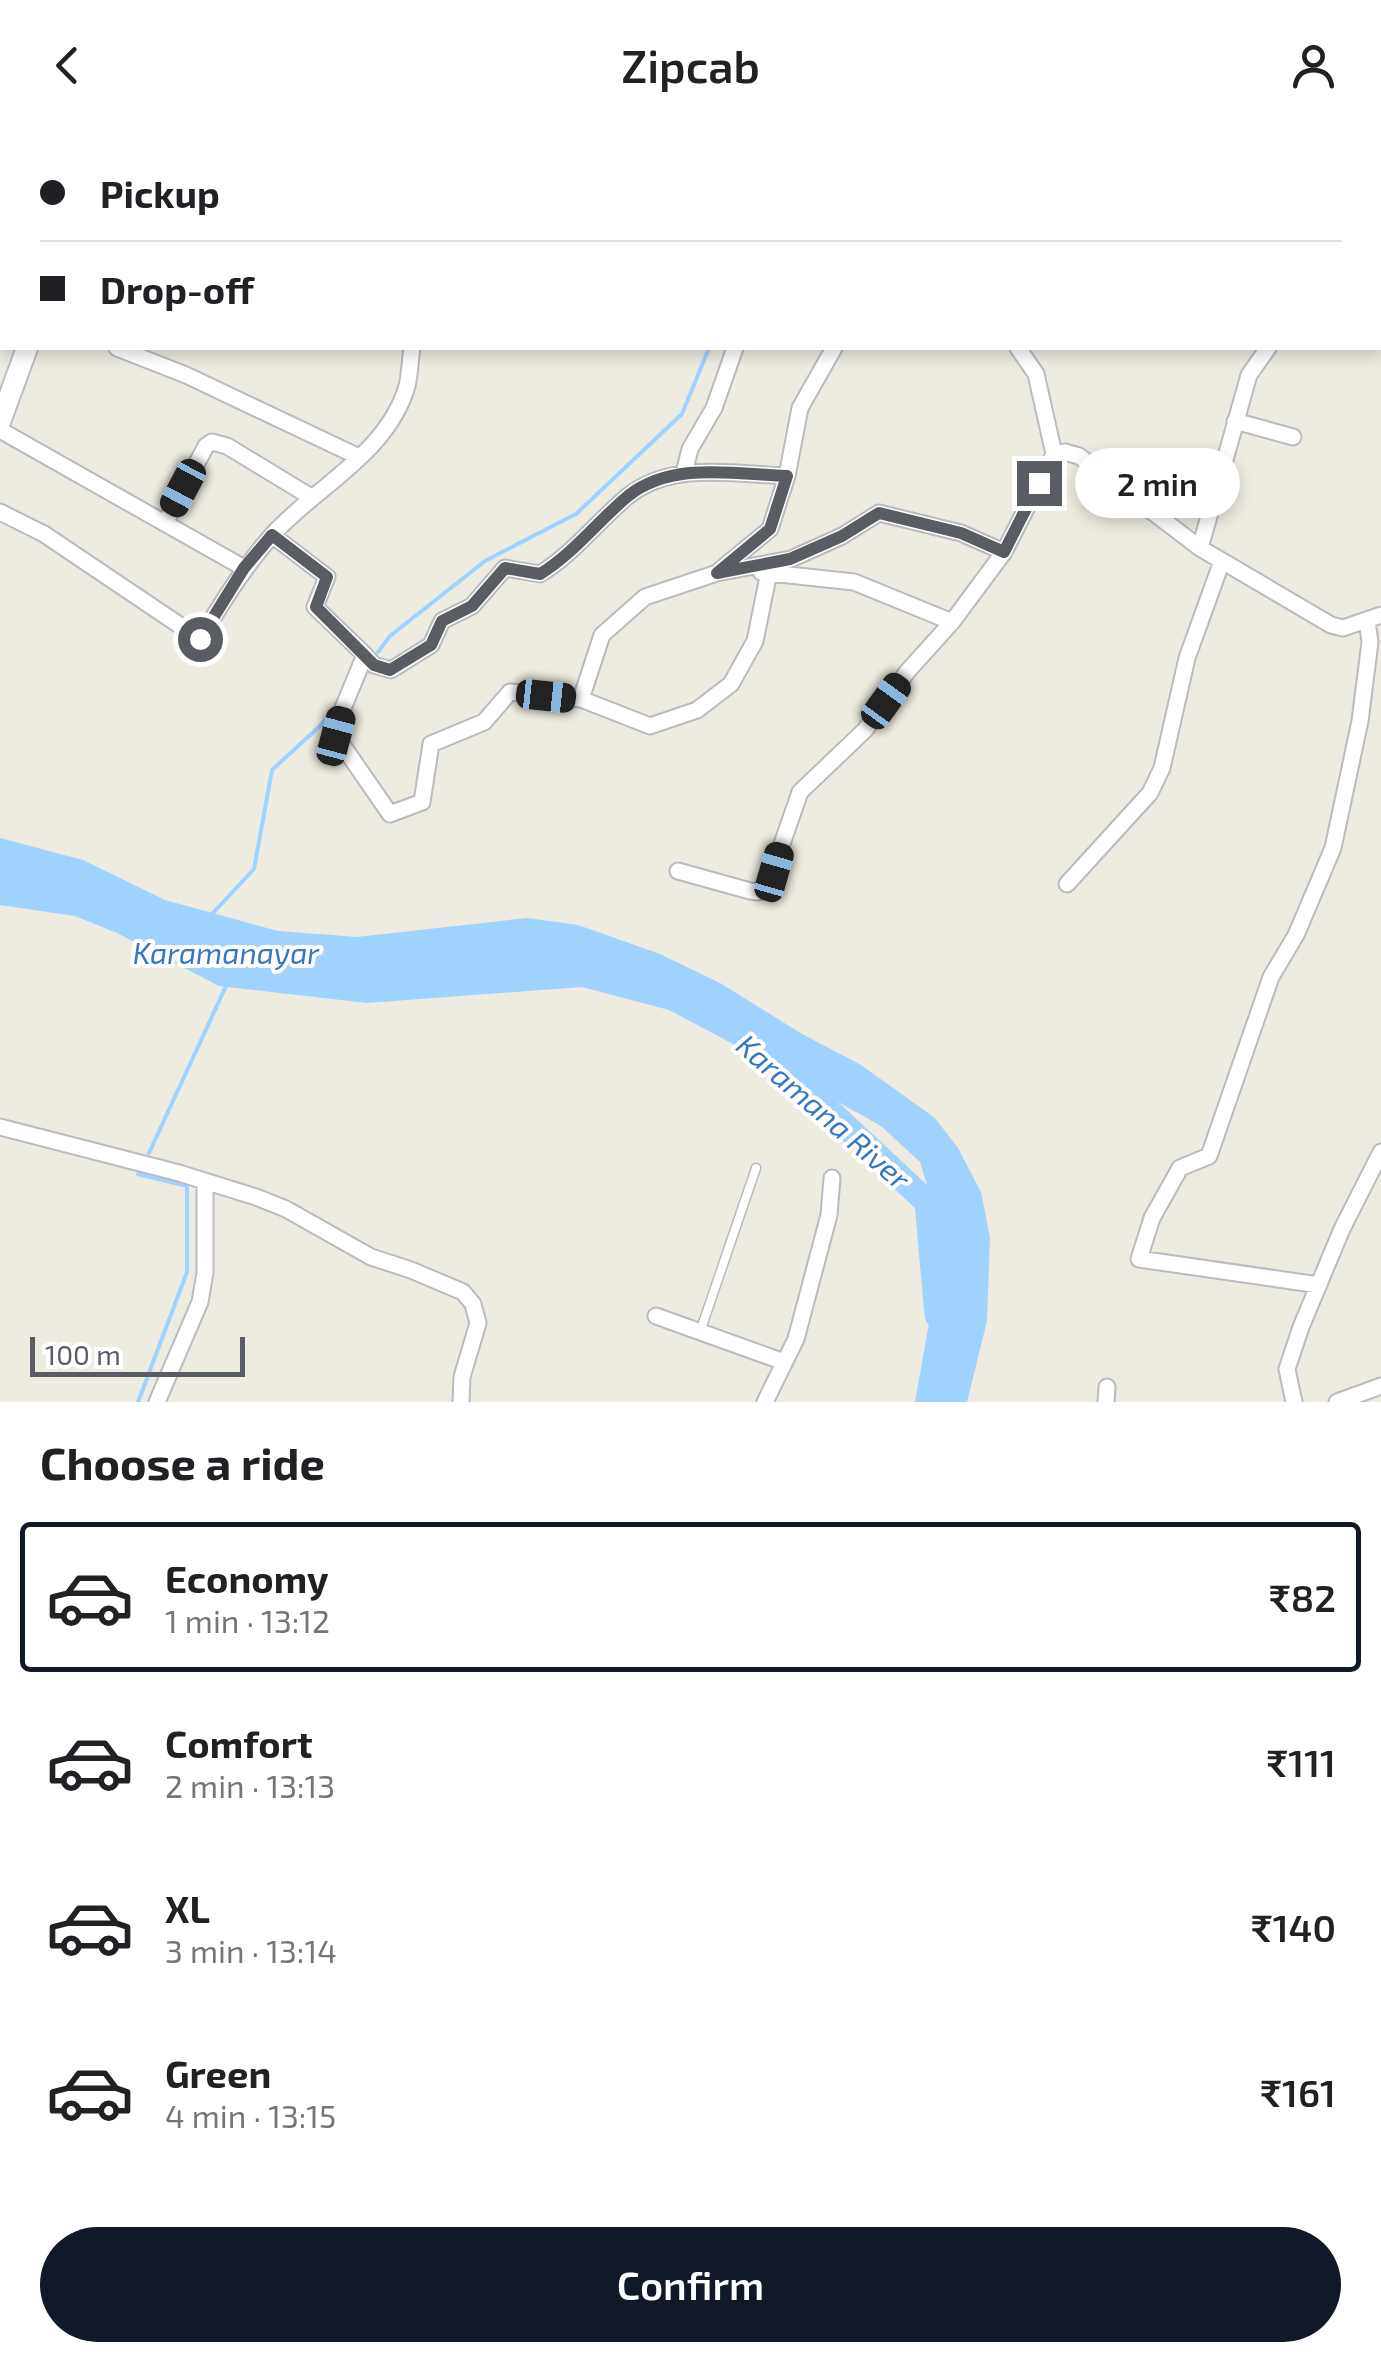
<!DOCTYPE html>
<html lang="en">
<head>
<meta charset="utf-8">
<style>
	body { margin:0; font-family:"Exo 2",sans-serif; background:#f6f6f6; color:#202124; height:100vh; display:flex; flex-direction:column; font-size:38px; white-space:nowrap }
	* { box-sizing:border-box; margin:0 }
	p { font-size:32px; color:#757577 }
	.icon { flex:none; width:55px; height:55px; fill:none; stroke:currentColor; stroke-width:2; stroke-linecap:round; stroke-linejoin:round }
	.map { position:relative; height:1272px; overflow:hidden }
	.panel { display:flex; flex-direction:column; background:#fff; flex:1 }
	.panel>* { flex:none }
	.hud { position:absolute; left:0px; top:0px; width:1382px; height:220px; box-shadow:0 5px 15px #0003; display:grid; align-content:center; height:220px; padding:0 40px; background:#fff }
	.scale { position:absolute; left:30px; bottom:25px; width:215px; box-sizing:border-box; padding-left:10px; border:5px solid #595d63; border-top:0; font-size:28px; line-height:35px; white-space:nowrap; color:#595d63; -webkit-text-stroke:8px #fff; paint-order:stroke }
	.end { position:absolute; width:45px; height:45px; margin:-22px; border:12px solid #595d63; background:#fff; box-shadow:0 0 0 5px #fff }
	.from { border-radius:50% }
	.bubble { position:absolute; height:70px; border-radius:35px; background:#fff; box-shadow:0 5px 15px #0003; font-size:32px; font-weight:600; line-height:70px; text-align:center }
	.car { position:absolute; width:30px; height:60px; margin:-30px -15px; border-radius:12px; box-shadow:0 0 8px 2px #0007; background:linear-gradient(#222 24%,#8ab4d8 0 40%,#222 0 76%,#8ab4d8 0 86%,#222 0) }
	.hud b { display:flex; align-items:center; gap:35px; height:95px; font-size:38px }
	.hud b+b { border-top:2px solid #e0e0e0 }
	.hud i { width:25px; height:25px; background:#202124 }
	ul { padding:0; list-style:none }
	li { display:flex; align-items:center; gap:30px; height:150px; margin:0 20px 15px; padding:0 20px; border:5px solid transparent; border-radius:10px }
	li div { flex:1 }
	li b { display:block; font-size:38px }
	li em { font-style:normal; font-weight:600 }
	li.on { border-color:#111827 }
	li>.icon { width:90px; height:90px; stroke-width:1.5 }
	h2 { padding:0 40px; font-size:45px; line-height:120px }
	.primary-button { display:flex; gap:20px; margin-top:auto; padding:20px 40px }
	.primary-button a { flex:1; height:115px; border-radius:60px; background:#111827; color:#fff; font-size:40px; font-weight:600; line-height:115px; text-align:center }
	header { display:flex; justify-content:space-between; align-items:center; height:130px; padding:0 40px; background:#fff; font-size:45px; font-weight:600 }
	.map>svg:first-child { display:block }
</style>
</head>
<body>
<header><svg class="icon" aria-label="back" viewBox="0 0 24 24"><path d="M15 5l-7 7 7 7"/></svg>Zipcab<svg class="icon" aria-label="person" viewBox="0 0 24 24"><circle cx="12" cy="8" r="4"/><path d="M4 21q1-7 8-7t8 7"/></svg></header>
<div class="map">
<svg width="1381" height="1272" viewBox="0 0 1381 1272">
	<rect width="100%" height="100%" fill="#eeebe0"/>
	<!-- water -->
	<path fill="#9fd2ff" d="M0 708 83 730 165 770 278 801 357 807 527 788 578 795 660 824 720 853 802 904 861 935 935 988 958 1018 981 1062 990 1108 987 1191 967 1272H915L934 1165 939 1094 920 1032 881 996 765 931 669 880 582 857 367 873 219 856 117 803 75 786 0 775Z"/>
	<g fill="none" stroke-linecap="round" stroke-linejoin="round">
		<!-- stream -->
		<path stroke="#9fd2ff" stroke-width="4" d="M822 2 824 0
			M378 522 390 506 485 431 576 384 682 284 709 218
			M211 785 254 739 272 640 322 594 334 579
			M149 1023 227 854
			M138 1272 187 1142V1056L138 1044"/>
		<!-- river -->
		<path stroke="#9fd2ff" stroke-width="25" d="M768 924 927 1072 937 1185"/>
		<!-- lane casing -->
		<g stroke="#b9bbc1" stroke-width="11">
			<path id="lane" d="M700 1202 756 1038"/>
		</g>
		<!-- street casing -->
		<g stroke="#b9bbc1" stroke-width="19">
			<path id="street" d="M400 0 404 2
				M863 0 864 2
				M291 2 292 0
				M490 2V0
				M1019 2 1022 0
				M117 218 186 245 359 327
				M1235 291 1293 307
				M0 300 244 438
				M1054 324 1065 322 1079 326 1200 418 1331 495 1343 498 1381 485
				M684 343 690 319 714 278 735 218
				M0 382 44 404 200 509C223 471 245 435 275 402 319 355 388 322 407 256 410 244 410 230 412 218
				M166 391 206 316 212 312 227 316 311 367
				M272 405 327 447 315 477 365 525 343 578 336 606 390 684 422 672 431 614 484 592 510 562 581 569 602 505 645 467 717 443 791 429 842 406 879 383 961 403 1004 422
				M1200 418 1249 245 1268 218
				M720 440 770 399 787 346 800 278 834 218
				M761 442 854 452 952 492
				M365 525 374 535 391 540 431 515 442 491 472 476 505 438 540 444C573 424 598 391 628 366 672 331 735 344 787 346
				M581 569 650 596 697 580 731 554 755 511 769 442
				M678 741 750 761 758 762 768 754 800 662 865 600 907 542 952 492 1004 422 1054 324 1036 244 1018 218
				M1067 754 1150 663 1162 638 1187 528 1222 431
				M0 997 179 1043 256 1067 286 1079 371 1127 411 1140 463 1162 473 1174 478 1193 462 1247 461 1272
				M1319 1155 1139 1129 1152 1088 1180 1038 1209 1026 1271 847 1296 805 1333 718 1360 591 1370 512 1367 491
				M656 1186 784 1232
				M157 1272 200 1172 205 1143V1053
				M765 1272 796 1209 829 1085 832 1048
				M1106 1272 1107 1257
				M1294 1272 1287 1239 1301 1197 1342 1099 1381 1022
				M1337 1272 1381 1256"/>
		</g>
		<!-- secondary casing -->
		<g stroke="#b9bdc4" stroke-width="24">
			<path id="secondary" d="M111 2V0
				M0 292 27 218"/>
		</g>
		<!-- lane -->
		<use href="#lane" stroke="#fff" stroke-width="8"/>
		<!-- street -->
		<use href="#street" stroke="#fff" stroke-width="15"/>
		<!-- secondary -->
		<use href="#secondary" stroke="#fff" stroke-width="20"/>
	</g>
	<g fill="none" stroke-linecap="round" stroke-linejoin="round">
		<!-- route -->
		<path stroke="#595d63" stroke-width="12" d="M200 509 244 438 272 405 327 447 316 477 374 535 390 540 431 515 442 491 472 476 505 438 540 444C573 424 598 391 628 366 672 331 735 344 787 346L770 399 717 443 790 429 842 406 879 383 961 403 1004 422 1039 353"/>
	</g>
	<g text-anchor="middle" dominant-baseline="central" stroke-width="8" stroke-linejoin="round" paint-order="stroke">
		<!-- water labels -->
		<g font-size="30" font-style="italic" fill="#3577c4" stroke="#fff">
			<text x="226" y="822">Karamanayar</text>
			<text transform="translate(824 981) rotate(41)">Karamana River</text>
		</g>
	</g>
</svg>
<div class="scale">100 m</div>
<i class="end from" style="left:200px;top:509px"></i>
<i class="end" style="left:1039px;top:353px"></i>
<div class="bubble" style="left:1075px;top:318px;width:165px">2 min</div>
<i class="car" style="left:183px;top:358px;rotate:208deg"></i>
<i class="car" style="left:546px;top:566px;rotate:96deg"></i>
<i class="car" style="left:886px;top:571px;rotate:36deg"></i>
<i class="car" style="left:336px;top:606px;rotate:15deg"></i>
<i class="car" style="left:774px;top:742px;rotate:16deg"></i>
<div class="hud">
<b><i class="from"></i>Pickup</b>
<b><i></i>Drop-off</b>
</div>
</div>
<section class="panel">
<h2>Choose a ride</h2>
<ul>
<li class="on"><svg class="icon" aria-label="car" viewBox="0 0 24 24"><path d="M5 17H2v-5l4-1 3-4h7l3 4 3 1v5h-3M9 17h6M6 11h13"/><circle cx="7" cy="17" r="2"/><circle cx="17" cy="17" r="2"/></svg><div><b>Economy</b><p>1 min · 13:12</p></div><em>₹82</em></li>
<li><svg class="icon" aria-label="car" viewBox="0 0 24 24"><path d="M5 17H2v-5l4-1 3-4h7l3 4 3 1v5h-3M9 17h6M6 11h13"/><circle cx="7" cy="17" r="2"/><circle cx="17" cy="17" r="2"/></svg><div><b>Comfort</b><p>2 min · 13:13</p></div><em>₹111</em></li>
<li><svg class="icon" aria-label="car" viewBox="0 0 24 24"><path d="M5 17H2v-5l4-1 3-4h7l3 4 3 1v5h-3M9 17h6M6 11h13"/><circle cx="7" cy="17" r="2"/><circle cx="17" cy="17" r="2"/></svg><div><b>XL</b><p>3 min · 13:14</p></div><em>₹140</em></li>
<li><svg class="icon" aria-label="car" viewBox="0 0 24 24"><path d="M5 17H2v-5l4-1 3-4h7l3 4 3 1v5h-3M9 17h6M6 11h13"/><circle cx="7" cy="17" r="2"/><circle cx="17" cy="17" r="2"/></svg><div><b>Green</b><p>4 min · 13:15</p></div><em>₹161</em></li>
</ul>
<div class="primary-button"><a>Confirm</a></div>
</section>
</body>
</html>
